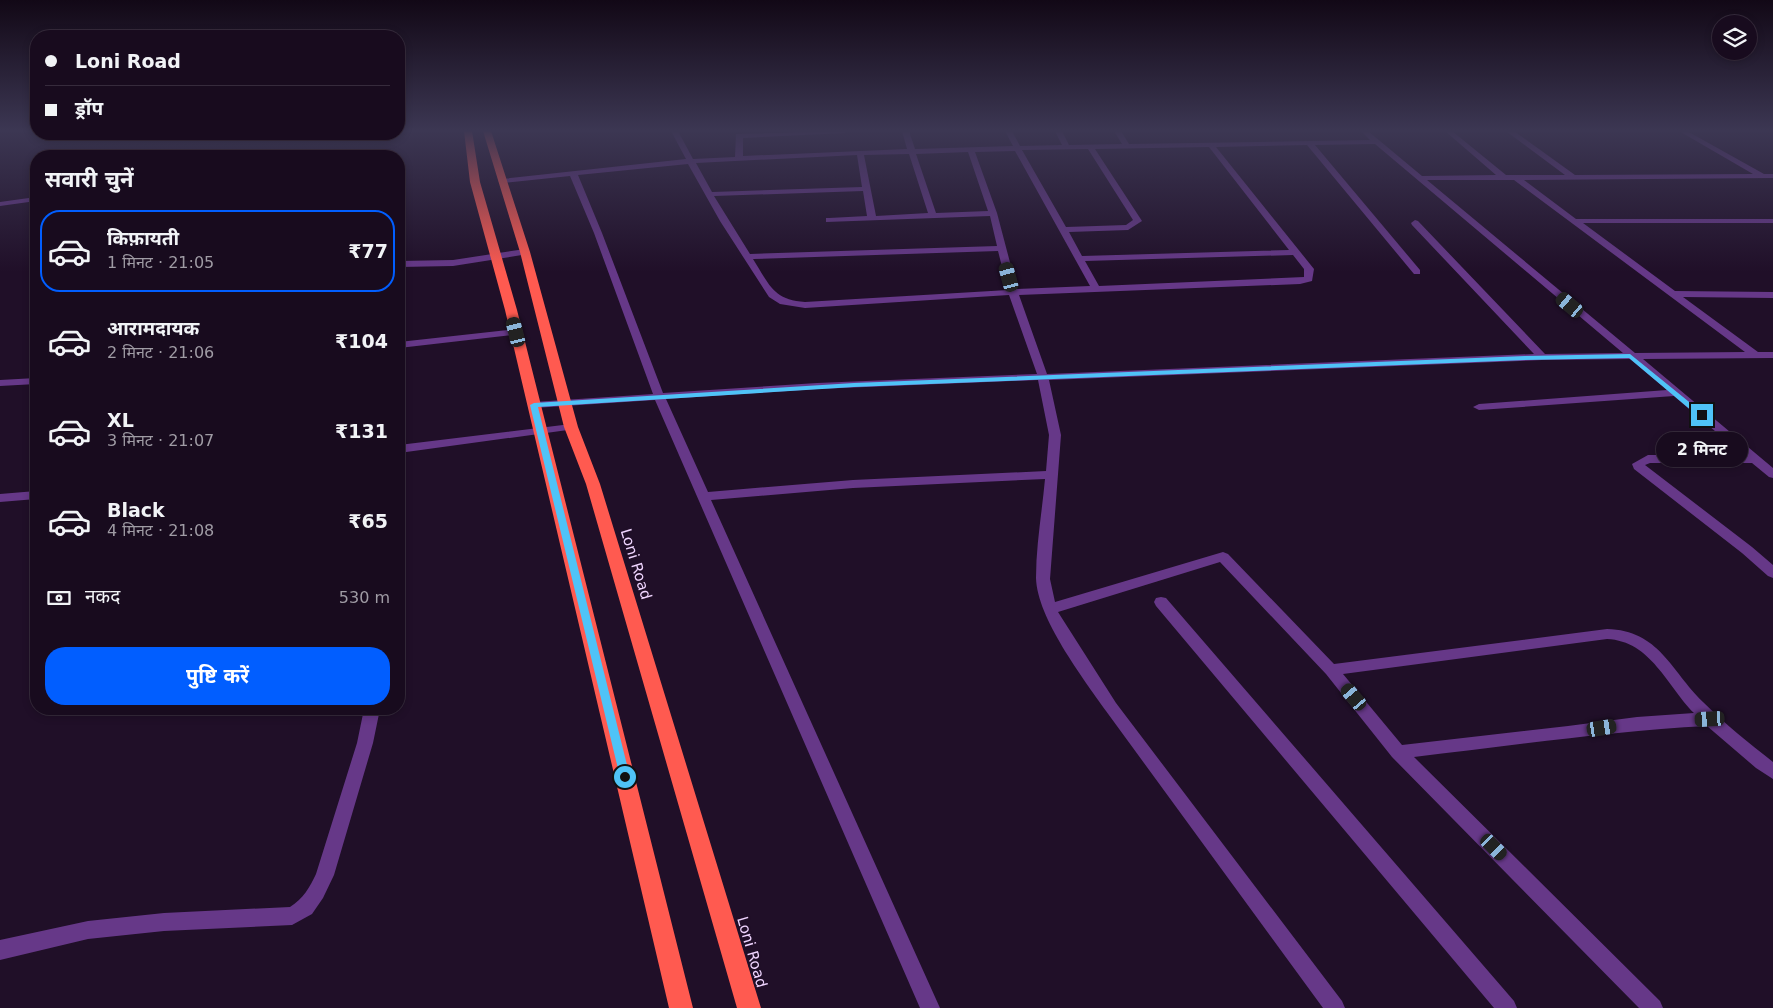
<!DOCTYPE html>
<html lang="hi">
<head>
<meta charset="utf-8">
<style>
	body { margin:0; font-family:"DejaVu Sans","Noto Sans Devanagari",sans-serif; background:#25192b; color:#f1f3f6; height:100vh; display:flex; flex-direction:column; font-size:19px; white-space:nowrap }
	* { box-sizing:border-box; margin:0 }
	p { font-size:16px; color:#9f9ba4 }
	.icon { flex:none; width:28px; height:28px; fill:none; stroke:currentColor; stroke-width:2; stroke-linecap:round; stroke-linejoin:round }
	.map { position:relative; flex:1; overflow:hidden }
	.panel { position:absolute; left:30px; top:150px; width:375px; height:565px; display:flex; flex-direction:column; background:#180b1e; border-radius:20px; box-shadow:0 2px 8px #0003,0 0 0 1px #362b3c }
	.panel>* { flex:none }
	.top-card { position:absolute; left:30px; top:30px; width:375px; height:110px; border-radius:20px; box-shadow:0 2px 8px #0003,0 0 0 1px #362b3c; display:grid; align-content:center; height:110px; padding:0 15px; background:#180b1e }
	.buttons { position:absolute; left:1712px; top:15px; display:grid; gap:10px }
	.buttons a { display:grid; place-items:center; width:45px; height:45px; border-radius:50%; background:#180b1e; box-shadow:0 2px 8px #0003,0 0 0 1px #362b3c; font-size:25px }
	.end { position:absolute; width:22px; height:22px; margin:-11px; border:6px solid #4fc3f7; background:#111; box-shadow:0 0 0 2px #111 }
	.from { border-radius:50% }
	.bubble { position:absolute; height:35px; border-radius:18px; background:#180b1e; box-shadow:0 2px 8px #0003,0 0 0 1px #362b3c; font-size:16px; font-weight:700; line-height:35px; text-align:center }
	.car { position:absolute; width:15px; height:30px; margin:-15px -8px; border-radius:6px; box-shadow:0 0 4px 1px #0007; background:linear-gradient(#222 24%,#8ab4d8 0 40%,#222 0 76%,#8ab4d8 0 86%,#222 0) }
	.top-card b { display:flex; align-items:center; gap:18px; height:48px; font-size:19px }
	.top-card b+b { border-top:1px solid #362b3c }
	.top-card i { width:12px; height:12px; background:#f1f3f6 }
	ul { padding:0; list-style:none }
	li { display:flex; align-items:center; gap:15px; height:82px; margin:0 10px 8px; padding:0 5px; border:2px solid transparent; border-radius:20px }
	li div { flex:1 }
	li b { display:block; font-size:19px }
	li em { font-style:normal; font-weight:700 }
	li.active { border-color:#015eff }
	li>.icon { width:45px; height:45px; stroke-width:1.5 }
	h2 { padding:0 15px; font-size:22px; line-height:60px }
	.pay { display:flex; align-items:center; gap:12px; height:55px; padding:0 15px; font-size:19px }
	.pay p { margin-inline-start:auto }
	.button { display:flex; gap:10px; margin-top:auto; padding:10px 15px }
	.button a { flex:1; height:58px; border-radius:20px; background:#015eff; color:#fff; font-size:20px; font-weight:700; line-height:58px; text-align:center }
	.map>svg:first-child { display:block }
</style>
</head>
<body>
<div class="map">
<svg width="1773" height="1008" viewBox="0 0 1773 1008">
	<rect width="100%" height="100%" fill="#200f28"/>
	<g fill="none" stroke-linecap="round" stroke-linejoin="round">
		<!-- minor -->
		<path fill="#663888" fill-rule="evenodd" d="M671 131H678L693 159 735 157 736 134 847 131 844 133 743 138V156L907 149 902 131H909L915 149 1013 146 1005 131H1012L1020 146 1062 145 1055 131H1062L1069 145 1122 144 1114 131H1121L1129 144 1370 140 1361 131H1368L1422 176 1496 175 1445 131H1452L1506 175H1565L1506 131H1514L1575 175 1753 174 1679 131H1687L1764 174H1773V178L1524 180 1576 219H1773V223H1583L1675 291 1773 292V298L1683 297 1758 352H1773V358L1643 359 1773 468V478L1769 477 1752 463H1650L1645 465 1752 547 1773 565V578L1768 576 1742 553 1634 469 1632 464 1648 455H1743L1674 396 1479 410 1473 407 1479 404 1667 390 1630 359 1542 360 1049 380 1061 435 1050 579 1055 602 1223 552 1228 554 1334 664 1607 629C1659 630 1671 671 1703 702 1725 724 1749 743 1773 762V779L1756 768 1707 726C1609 731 1511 746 1414 757L1660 1001 1663 1008H1639L1392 757 1326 674 1220 562 1058 612 1116 703 1342 1001 1345 1008H1323L1106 711C1083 678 1037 618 1036 578 1036 545 1042 512 1045 479L853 488 711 500 940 1008H920L655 400 534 408 528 405 534 402 653 394 594 233 570 176 502 183 498 181 502 179 686 159ZM1375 144 1623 353 1545 354 1418 221 1415 220 1411 223 1412 225 1534 354 1047 374 1019 295 1300 284 1312 281 1314 269 1216 147 1307 145 1414 274H1420V270L1315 145ZM1209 147 1289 250 1082 256 1069 232 1128 230 1142 221 1095 149ZM1088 149 1133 220 1126 225 1066 227 1022 150ZM1015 151 1090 286 1017 289 997 213 975 152ZM968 152 988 211 936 213 916 154ZM909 154 928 213 876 216 864 155ZM857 155 862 187 712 192 696 163ZM688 164 720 221 769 297 780 304 805 308 1009 295 1037 374 817 383 663 393 602 233 578 175ZM1427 180H1514L1745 352 1635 353ZM863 191 867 216 829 218H826V222L990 216 997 246 750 254 714 196ZM998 251 1008 290 805 302C773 300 769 284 753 259ZM1293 255 1304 269V277L1099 286 1085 261ZM1038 380 1049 435 1046 471 853 480 708 492 666 399 817 389ZM1607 639C1651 641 1667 686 1694 713L1637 717 1568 726 1402 745 1343 674Z
			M36 197V201L0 206V202Z
			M525 249 528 250V254L453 266 399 267V261L453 260Z
			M516 329 520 330V334L399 348V342Z
			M36 378V384L0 386V380Z
			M571 424 575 425 577 427 575 429 399 453V445Z
			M36 491V499L0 502V494Z
			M1161 597 1166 598 1514 1001 1517 1008H1494L1156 606 1154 602 1156 598Z
			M364 709H380L373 743 334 875 323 898 312 914 292 925 164 931 88 939 0 960V940L88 921 164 913 290 907C303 899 310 887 316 874L357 743Z"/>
		<!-- highway -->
		<path fill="#ff5a50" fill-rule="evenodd" d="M464 131H472L480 182 517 310 693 1008H669L505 310 470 182Z
			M483 131H491L530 252 578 427 600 484 761 1008H737L586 484 564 427 520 252Z"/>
	</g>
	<!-- sky -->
	<linearGradient id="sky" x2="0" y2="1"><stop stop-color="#120816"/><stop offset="0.48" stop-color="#3c3753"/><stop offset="1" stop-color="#3c3753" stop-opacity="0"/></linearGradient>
	<rect width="1773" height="272" fill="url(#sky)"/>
	<!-- route -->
	<path fill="#4fc3f7" d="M1630 354 1704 414V417H1699L1629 358 1525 360 854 387 538 407 630 777 625 782 620 777 530 405 534 403 854 383 1525 356Z"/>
	<g text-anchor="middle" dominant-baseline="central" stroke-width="4" stroke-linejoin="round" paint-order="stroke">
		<!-- street labels -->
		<g font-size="15" fill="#f0d5ff" stroke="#200f28">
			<text transform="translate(636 564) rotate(73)">Loni Road</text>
			<text transform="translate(752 952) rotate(74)">Loni Road</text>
		</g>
	</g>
</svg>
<div class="buttons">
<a><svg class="icon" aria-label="layers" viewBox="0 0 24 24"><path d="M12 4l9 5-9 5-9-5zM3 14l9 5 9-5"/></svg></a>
</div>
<i class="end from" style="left:625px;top:777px"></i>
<i class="end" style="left:1702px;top:415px"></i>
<div class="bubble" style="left:1656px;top:432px;width:92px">2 मिनट</div>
<i class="car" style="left:1009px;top:277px;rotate:345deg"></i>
<i class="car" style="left:1570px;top:305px;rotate:310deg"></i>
<i class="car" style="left:516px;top:332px;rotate:346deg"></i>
<i class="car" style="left:1354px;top:697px;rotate:320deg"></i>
<i class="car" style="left:1710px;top:719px;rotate:267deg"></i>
<i class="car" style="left:1602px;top:728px;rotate:81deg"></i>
<i class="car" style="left:1494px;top:847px;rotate:135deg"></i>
<div class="top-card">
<b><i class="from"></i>Loni Road</b>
<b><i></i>ड्रॉप</b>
</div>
<section class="panel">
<h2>सवारी चुनें</h2>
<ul>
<li class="active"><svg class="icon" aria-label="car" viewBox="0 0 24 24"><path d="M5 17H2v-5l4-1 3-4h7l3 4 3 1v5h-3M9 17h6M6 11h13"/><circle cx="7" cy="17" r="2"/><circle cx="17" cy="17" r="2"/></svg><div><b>किफ़ायती</b><p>1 मिनट · 21:05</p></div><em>₹77</em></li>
<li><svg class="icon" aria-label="car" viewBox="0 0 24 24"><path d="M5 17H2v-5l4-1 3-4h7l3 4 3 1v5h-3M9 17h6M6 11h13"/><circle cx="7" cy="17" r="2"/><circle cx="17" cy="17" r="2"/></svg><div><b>आरामदायक</b><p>2 मिनट · 21:06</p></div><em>₹104</em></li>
<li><svg class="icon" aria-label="car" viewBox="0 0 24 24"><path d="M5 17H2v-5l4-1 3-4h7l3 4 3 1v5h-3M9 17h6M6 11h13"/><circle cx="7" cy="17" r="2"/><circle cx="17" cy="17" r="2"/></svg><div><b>XL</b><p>3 मिनट · 21:07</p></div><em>₹131</em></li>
<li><svg class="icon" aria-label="car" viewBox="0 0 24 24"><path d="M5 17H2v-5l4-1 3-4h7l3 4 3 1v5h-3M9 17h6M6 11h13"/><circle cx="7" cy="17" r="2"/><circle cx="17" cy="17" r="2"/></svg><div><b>Black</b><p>4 मिनट · 21:08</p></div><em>₹65</em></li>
</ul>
<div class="pay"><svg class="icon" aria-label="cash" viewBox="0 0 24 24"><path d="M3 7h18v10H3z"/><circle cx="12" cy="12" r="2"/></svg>नकद<p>530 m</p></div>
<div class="button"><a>पुष्टि करें</a></div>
</section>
</div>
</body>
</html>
